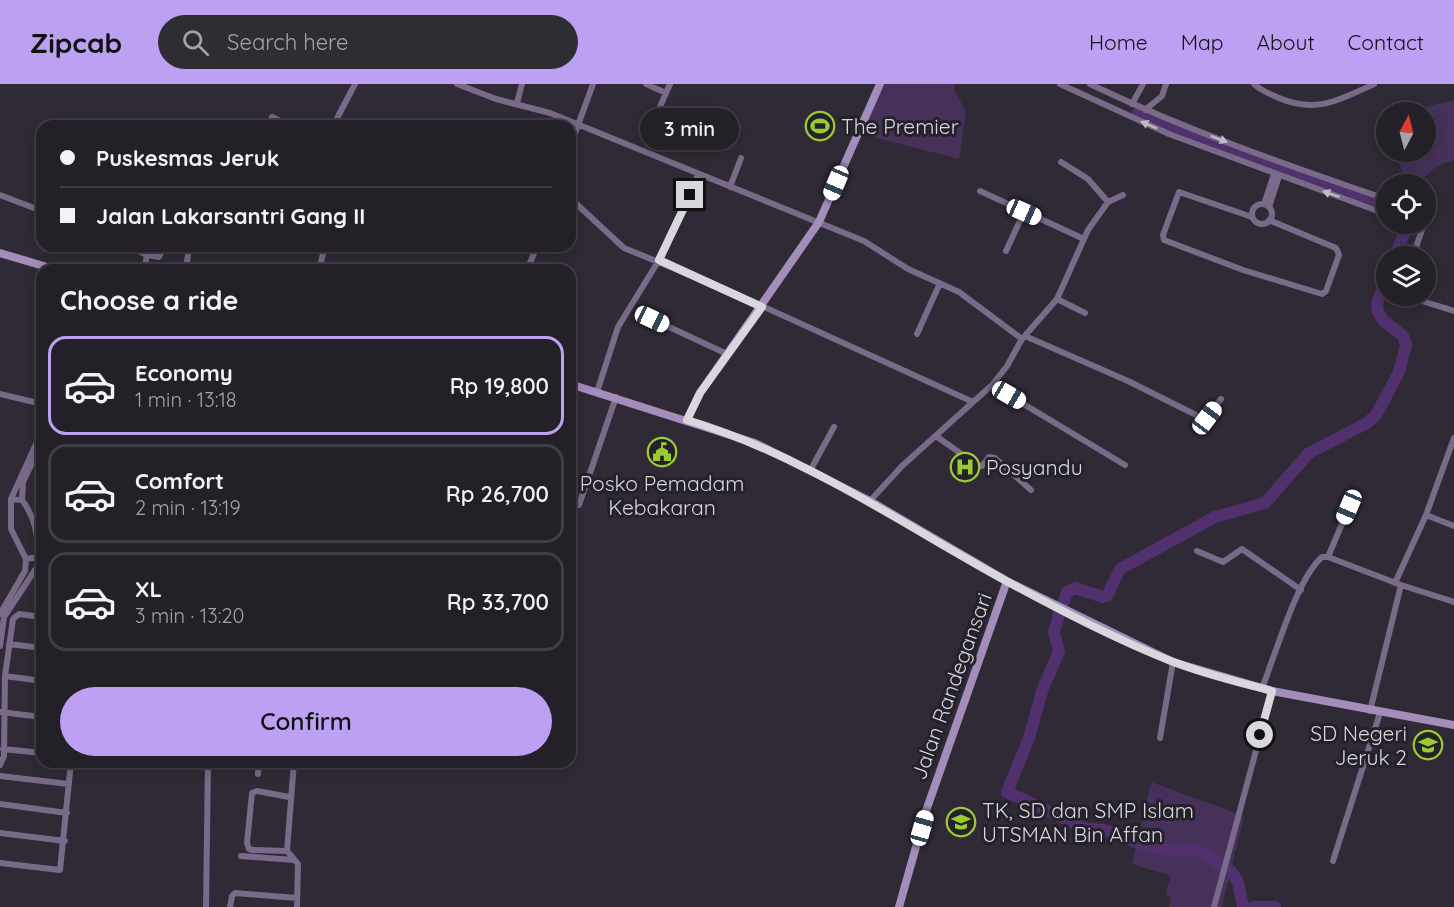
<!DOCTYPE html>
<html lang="en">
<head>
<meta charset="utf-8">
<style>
	body { margin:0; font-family:Quicksand,sans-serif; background:#2f2d34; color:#f1f3f6; height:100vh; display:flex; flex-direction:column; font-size:22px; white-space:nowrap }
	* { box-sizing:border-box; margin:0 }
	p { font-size:20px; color:#a3a3a8 }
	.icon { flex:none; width:33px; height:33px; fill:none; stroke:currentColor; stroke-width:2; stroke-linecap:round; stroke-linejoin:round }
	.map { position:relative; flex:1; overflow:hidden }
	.panel { position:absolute; left:36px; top:180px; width:540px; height:504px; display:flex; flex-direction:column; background:#232028; border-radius:18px; box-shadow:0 3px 15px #0003,0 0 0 2px #403e45 }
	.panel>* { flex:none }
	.top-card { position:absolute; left:36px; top:36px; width:540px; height:132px; border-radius:18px; box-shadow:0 3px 15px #0003,0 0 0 2px #403e45; display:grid; align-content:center; height:132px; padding:0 24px; background:#232028 }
	.needle { width:39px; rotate:7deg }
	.fabs { position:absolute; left:1376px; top:18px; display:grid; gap:12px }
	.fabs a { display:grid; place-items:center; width:60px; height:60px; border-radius:50%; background:#232028; box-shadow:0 3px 15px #0003,0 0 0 2px #403e45; font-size:30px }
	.end { position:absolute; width:27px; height:27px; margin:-14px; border:8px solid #d9d6dd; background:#111; box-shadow:0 0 0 3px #111 }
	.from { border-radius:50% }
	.bubble { position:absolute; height:42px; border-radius:21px; background:#232028; box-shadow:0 3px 15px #0003,0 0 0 2px #403e45; font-size:20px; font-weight:600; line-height:42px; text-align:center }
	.car { position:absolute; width:18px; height:36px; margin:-18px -9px; border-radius:8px; box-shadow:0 0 4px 2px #0007; background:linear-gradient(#fff 24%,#345 0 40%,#fff 0 76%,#345 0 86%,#fff 0) }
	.top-card b { display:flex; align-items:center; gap:21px; height:57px; font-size:22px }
	.top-card b+b { border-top:2px solid #403e45 }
	.top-card i { width:15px; height:15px; background:#f1f3f6 }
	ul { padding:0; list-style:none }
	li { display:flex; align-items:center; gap:18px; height:99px; margin:0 12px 9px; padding:0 12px; border:3px solid #403e45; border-radius:18px }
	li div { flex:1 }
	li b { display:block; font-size:22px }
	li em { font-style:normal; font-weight:600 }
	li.active { border-color:#bca0f2 }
	li>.icon { width:54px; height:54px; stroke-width:1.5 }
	h2 { padding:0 24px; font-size:27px; line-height:72px }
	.button { display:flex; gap:12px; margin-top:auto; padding:12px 24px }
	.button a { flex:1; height:69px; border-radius:36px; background:#bca0f2; color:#111; font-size:24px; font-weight:600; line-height:69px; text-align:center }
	header { display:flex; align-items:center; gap:36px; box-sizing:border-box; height:84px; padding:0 30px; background:#bca0f2; color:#111 }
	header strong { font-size:28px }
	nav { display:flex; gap:33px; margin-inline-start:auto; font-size:21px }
	.search { width:420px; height:54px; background:#2f2d34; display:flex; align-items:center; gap:15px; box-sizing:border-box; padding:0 21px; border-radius:33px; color:#a3a3a8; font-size:22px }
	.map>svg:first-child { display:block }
</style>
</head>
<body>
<header>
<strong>Zipcab</strong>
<div class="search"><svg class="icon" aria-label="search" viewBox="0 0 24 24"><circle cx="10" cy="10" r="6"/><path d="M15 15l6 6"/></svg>Search here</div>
<nav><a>Home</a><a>Map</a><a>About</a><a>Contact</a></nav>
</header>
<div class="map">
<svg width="1454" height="823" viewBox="0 0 1454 823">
	<rect width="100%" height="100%" fill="#2f2a35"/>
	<!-- green -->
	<path fill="#45315a" d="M883 0H956L954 5 966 28 959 75 861 50Z
		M1454 16V76L1437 82 1417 100H1408L1394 68H1425V28H1403Z
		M1151 698 1244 732 1222 823H1169L1171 813 1165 811 1171 792 1132 780Z"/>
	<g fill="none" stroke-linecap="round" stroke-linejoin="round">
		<!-- river -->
		<path stroke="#50316e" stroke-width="12" d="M1138 29 1386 120
			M1395 172 1408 140
			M1064 517 1067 508 1075 504 1103 513 1107 512 1120 485 1215 433 1265 419 1309 369 1367 339 1376 331 1399 288 1406 261 1403 252 1383 236 1378 228 1377 219 1386 196
			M1059 524 1058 535 1054 548 1059 568 1043 604 1029 654 1007 708 1087 745 1105 746 1146 762 1178 767 1195 765 1203 769 1231 787 1238 798 1243 823
			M1253 823H1275"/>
		<!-- street -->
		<path stroke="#786a88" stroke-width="6" d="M457 0 496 15 550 29 864 157 908 185 959 208 1022 255
			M646 0 666 9
			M1060 0 1169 50 1386 130
			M1090 0C1186 46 1286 81 1386 115
			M1254 0C1261 7 1270 10 1279 14 1317 30 1339 16 1374 0
			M517 19 522 0
			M1132 20 1143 0
			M659 25 670 0
			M1145 26 1162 12 1166 0
			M272 33 291 42
			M333 42 355 0
			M570 63 593 0
			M1061 78 1088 95 1108 118
			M730 103 741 74
			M980 107 1084 155
			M0 111 42 127
			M570 114 624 164 729 207 973 318
			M1264 120 1274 90
			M1252 130a10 10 0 1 1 20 0a10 10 0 1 1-20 0Z
			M1269 123 1279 92
			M1425 123 1428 128 1425 138
			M1252 133 1179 108 1163 151 1164 156 1243 186 1322 210 1326 207 1339 171 1336 164 1269 136
			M128 162 147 171 144 186
			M1006 167 1024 128
			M147 171 159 173 164 162
			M1413 172 1424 140
			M186 186 189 162
			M319 186 325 162
			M527 186 537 162
			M1406 212 1454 227
			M1057 215 1085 229
			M652 235 727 270
			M917 250 940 199
			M1025 252 1128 297 1204 335 1221 315
			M992 301 1125 381
			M597 308 618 243 659 176 698 91
			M0 310 42 320
			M936 352 977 381 982 382 989 373 995 374 1031 406
			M811 385 834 343
			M11 415 22 416C35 433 39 451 38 473L26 475
			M22 416 23 398 42 359
			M870 417 902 382 992 301 1007 282 1022 255 1057 215 1088 146 1108 118 1123 111
			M579 421 616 313
			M1426 431 1454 442
			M1197 467 1223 478 1242 465 1301 506
			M1328 473 1401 501 1454 518
			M1328 473 1349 423
			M1395 499 1426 431 1454 354
			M0 530 25 487 26 475 11 445V415L42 347
			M9 560 42 564
			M0 562 4 533 37 483 38 473
			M5 592 42 597
			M1262 604C1276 570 1296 496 1322 473H1328
			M1370 627 1401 501
			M0 628 42 633
			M1160 654 1173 578
			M3 665 42 669
			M294 678 287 767 298 780 297 823
			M0 681 4 672 5 592 13 535 19 530 42 533
			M258 690 259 678
			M0 692 69 700
			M0 720 67 729
			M0 749 65 757
			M287 767 253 766 249 765 247 759 252 709 257 707 289 713
			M241 772 294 776
			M1333 777 1380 629
			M0 779 60 786 71 678
			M206 823 208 678
			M230 823 232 812 235 809 297 814
			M1214 823 1272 607"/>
		<!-- secondary -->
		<path stroke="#a28dbb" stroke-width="8" d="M0 169 57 186
			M570 300 755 359 870 417 1007 497 1173 578 1272 607 1454 641
			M687 336 700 309 819 138 880 0
			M899 823 927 724 1007 497"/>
	</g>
	<!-- one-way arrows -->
	<defs><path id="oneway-solid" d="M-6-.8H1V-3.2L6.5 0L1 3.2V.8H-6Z" transform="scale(1.5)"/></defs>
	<g fill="#c1bbc8">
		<use href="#oneway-solid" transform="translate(1149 41) rotate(-156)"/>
		<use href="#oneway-solid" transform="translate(1219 55) rotate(21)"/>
		<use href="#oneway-solid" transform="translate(1331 110) rotate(-161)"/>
	</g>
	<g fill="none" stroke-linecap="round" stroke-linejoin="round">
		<!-- route -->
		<path stroke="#d9d6dd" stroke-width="8" d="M690 111 659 176 762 223 700 309 687 336C804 371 902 440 1008 498 1060 526 1115 555 1171 577 1204 590 1238 598 1272 607L1260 651"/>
	</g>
	<!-- icons -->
	<defs>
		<g id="stadium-ring" transform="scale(1.5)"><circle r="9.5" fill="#25212b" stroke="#9cca32" stroke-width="1.5"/><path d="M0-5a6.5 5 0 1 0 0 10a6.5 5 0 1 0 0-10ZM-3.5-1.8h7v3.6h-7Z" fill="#9cca32"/></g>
		<g id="civic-ring" transform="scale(1.5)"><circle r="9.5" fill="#25212b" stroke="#9cca32" stroke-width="1.5"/><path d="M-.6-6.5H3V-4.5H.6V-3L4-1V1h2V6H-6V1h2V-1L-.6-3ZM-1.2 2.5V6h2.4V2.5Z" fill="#9cca32"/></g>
		<g id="hospital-ring" transform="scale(1.5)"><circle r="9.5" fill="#25212b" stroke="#9cca32" stroke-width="1.5"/><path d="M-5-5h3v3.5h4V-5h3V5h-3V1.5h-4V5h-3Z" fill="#9cca32"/></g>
		<g id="school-ring" transform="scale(1.5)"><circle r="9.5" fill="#25212b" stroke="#9cca32" stroke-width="1.5"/><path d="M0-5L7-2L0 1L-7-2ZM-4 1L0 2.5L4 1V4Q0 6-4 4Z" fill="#9cca32"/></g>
	</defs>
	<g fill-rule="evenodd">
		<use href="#stadium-ring" x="820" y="42"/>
		<use href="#civic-ring" x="662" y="368"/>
		<use href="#hospital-ring" x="965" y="383"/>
		<use href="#school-ring" x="1428" y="661"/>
		<use href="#school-ring" x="961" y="738"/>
	</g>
	<g text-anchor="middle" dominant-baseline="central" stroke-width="6" stroke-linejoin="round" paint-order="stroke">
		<!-- poi labels -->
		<g font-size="21" fill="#d9d6dd" stroke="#25212b" text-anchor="start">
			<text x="841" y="42">The Premier</text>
			<text x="986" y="383">Posyandu</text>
			<text x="662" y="399" text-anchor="middle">Posko Pemadam<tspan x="662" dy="24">Kebakaran</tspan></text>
			<text x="1407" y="649" text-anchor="end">SD Negeri<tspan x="1407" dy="24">Jeruk 2</tspan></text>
			<text x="982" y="726">TK, SD dan SMP Islam<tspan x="982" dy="24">UTSMAN Bin Affan</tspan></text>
		</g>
		<!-- street labels -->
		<g font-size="21" fill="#d9d6dd" stroke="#25212b">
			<text transform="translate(951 602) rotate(-70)">Jalan Randegansari</text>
		</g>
	</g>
</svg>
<div class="fabs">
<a><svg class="needle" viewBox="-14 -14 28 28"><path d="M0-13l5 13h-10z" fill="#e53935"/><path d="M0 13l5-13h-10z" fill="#a3a3a8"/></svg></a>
<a><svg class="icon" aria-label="locate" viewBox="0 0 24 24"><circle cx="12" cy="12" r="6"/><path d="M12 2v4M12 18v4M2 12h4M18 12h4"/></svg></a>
<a><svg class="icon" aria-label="layers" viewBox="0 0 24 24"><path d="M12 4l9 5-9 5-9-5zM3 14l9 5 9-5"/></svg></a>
</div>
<i class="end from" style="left:1260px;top:651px"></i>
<i class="end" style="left:690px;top:111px"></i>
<div class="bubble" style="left:640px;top:24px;width:99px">3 min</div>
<i class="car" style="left:836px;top:99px;rotate:203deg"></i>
<i class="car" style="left:1024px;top:128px;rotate:114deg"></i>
<i class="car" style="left:652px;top:235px;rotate:115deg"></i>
<i class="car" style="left:1009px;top:311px;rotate:120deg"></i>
<i class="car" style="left:1207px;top:334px;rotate:37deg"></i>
<i class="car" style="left:1349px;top:423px;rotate:203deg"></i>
<i class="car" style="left:922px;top:744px;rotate:16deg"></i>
<div class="top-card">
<b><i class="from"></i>Puskesmas Jeruk</b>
<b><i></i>Jalan Lakarsantri Gang II</b>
</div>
<section class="panel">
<h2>Choose a ride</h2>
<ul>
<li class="active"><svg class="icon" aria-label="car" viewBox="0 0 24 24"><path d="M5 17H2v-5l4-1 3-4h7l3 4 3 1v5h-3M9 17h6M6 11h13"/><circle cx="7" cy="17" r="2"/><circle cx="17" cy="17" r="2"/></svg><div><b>Economy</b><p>1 min · 13:18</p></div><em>Rp 19,800</em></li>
<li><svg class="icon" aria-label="car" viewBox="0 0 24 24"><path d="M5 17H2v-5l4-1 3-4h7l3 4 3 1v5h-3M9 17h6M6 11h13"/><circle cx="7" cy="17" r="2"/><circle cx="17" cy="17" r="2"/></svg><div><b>Comfort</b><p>2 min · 13:19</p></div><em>Rp 26,700</em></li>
<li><svg class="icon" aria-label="car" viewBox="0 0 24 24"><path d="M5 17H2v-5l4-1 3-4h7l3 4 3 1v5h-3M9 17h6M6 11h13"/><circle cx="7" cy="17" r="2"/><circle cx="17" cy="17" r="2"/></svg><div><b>XL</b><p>3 min · 13:20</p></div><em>Rp 33,700</em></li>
</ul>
<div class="button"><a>Confirm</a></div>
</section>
</div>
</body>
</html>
